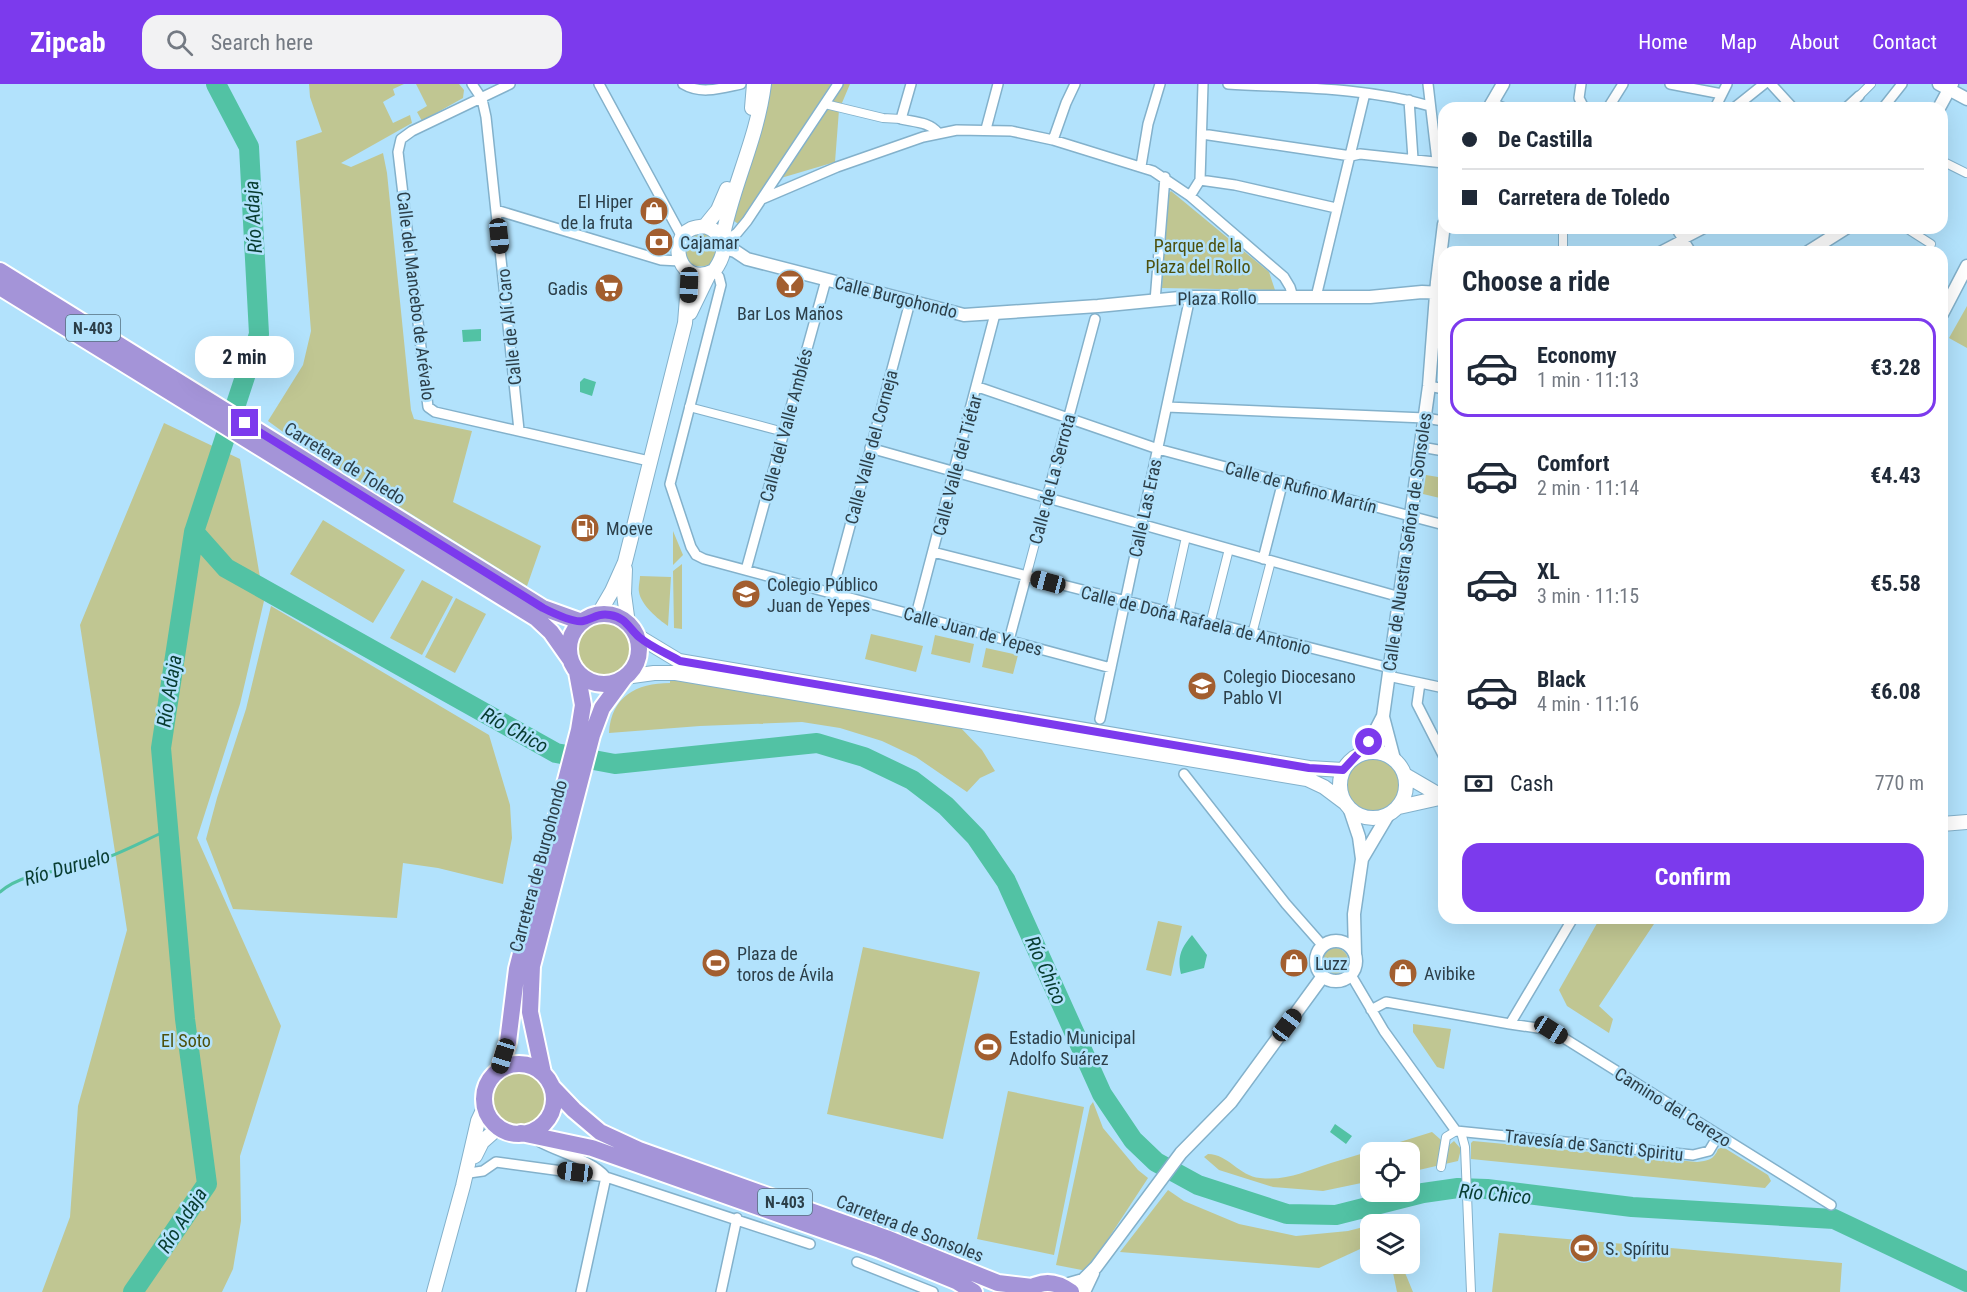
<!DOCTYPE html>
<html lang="en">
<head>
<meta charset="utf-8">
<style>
	body { margin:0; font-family:"Roboto Condensed",sans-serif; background:#f2f2f3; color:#1f2937; height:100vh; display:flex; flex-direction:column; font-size:22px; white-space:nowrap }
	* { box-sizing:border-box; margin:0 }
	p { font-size:20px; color:#747a83 }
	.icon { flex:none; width:33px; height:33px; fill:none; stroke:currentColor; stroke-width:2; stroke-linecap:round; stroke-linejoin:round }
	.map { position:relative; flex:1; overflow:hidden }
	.details { position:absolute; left:1438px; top:162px; width:510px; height:678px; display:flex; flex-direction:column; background:#fff; border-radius:18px; box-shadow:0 6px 24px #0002 }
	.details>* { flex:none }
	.top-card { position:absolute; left:1438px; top:18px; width:510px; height:132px; border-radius:18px; box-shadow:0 6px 24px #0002; display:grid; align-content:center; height:132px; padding:0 24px; background:#fff }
	.buttons { position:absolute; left:1360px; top:1058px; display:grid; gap:12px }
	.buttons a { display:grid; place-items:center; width:60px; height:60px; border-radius:12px; background:#fff; box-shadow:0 6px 24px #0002; font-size:30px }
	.end { position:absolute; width:27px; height:27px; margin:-14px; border:8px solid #7c3aed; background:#fff; box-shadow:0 0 0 3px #fff }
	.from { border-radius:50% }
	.bubble { position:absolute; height:42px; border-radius:18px; background:#fff; box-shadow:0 6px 24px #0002; font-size:20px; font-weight:700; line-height:42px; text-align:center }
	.car { position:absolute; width:18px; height:36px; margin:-18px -9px; border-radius:8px; box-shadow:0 0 4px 2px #0007; background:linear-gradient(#222 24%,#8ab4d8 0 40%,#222 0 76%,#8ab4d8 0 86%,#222 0) }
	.top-card b { display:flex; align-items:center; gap:21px; height:57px; font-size:22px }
	.top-card b+b { border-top:2px solid #e0e1e3 }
	.top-card i { width:15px; height:15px; background:#1f2937 }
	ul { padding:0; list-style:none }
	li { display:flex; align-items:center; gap:18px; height:99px; margin:0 12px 9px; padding:0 12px; border:3px solid transparent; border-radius:18px }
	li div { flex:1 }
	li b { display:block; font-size:22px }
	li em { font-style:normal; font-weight:700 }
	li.on { border-color:#7c3aed }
	li>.icon { width:54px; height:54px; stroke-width:1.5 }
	h2 { padding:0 24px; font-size:27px; line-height:72px }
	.pay { display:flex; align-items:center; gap:15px; height:66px; padding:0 24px; font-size:22px }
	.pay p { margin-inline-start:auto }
	.action { display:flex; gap:12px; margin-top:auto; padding:12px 24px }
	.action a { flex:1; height:69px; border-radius:18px; background:#7c3aed; color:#fff; font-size:24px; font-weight:700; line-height:69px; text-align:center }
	header { display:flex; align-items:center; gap:36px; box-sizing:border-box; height:84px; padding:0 30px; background:#7c3aed; color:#fff }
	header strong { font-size:28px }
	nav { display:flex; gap:33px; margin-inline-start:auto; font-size:21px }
	.search { width:420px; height:54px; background:#f2f2f3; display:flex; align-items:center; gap:15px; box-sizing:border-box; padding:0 21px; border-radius:18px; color:#747a83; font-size:22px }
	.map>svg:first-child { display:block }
</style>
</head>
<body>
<header>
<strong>Zipcab</strong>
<div class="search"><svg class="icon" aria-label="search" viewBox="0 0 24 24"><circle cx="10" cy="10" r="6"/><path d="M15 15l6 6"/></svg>Search here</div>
<nav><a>Home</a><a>Map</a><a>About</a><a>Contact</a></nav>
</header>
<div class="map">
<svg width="1967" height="1208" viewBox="0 0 1967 1208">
	<rect width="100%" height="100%" fill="#b2e2fc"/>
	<!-- green -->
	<path fill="#c0c692" d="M309 0H404L393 5 395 11 383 18 393 39 410 31 412 39 341 79 351 83 383 69 387 89 411 326 414 335 472 347 453 418 541 462 527 502 305 364 268 337 303 281 311 247 296 57 322 48 310 13Z
		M416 0H459L464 6 463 14 422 37 417 28 427 22Z
		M769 0H831L740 141 731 135Z
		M843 0H850L839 26 835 78 781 94Z
		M1171 107 1269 188 1275 206 1162 204 1167 111Z
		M702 148 709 149C720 163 718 164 712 180 678 192 677 153 702 148Z
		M1967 222V264L1949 254Z
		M164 339 240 375 264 517 240 620 197 754 281 942 240 1072 241 1137 233 1185 222 1208H42L70 1133 78 1022 127 846 80 541Z
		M1426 391 1444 394V415L1423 410Z
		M323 436 405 486 373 539 290 490Z
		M673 447 683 471 673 481Z
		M682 480V545L674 544 673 487Z
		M640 492 671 493 668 542C658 535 641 521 639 508 638 503 640 497 640 492Z
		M422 496 453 513 422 571 390 554Z
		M456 514 486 530 455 589 425 573Z
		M271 522 489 651 510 721 512 754 503 800 438 784 403 779 397 834 233 825 206 755 217 714 246 625Z
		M577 565a27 27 0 1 1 54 0a27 27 0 1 1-54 0Z
		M871 550 923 562 916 588 865 575Z
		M935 551 974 560 970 579 931 570Z
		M986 564 1018 571 1013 590 982 583Z
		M670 594 959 642 982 666 995 687 980 694 967 708 916 673 882 657 840 644 802 638 700 642 609 649C611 613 636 599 670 599Z
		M1345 701a27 27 0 1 1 54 0a27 27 0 1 1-54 0Z
		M1600 834H1658L1599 922 1613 935 1609 949 1567 922 1559 906Z
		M1158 837 1182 842 1171 892 1146 886Z
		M863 863 980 888 943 1055 827 1030Z
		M1322 877a13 13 0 1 1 26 0a13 13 0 1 1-26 0Z
		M1413 940 1451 945 1444 985 1437 983 1413 948Z
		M493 1015a26 26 0 1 1 52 0a26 26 0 1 1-52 0Z
		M1008 1007 1084 1023 1054 1171 977 1155Z
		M1093 1018 1103 1044 1138 1086 1148 1094 1087 1187 1056 1181 1090 1022Z
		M1432 1048 1448 1062 1454 1057 1461 1065 1458 1077 1410 1088V1068H1371V1097L1323 1107 1273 1103 1219 1086 1204 1073 1208 1070C1228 1070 1239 1092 1260 1094 1288 1097 1305 1087 1331 1079 1365 1069 1399 1058 1432 1048Z
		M1473 1057 1697 1078C1707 1077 1714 1076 1718 1065L1723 1063 1768 1091 1771 1097 1765 1104 1471 1075V1059Z
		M1168 1106 1184 1117 1239 1140 1296 1152 1348 1147 1371 1141V1160L1319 1184 1120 1168Z
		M1499 1149 1842 1179 1840 1208H1492Z
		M1391 1179H1401L1413 1208H1397Z"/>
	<!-- water -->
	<path fill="#52c2a4" d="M481 245V257L463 258 462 246Z
		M584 294 596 298 592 312 580 308V298Z
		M1192 851 1207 871 1204 884 1181 890C1177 873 1181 864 1192 851Z
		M1335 1040 1352 1052 1346 1060 1330 1048Z"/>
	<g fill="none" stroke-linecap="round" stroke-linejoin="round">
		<!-- stream -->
		<path stroke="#52c2a4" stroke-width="3" d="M0 808C26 786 61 789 92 779 118 771 143 757 168 746"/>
		<!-- river -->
		<path stroke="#52c2a4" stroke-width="20" d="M194 448 226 484 556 669 615 680 817 659 864 673 912 696 946 722 976 753 1006 797 1102 1010 1133 1056 1156 1078 1198 1101 1287 1130 1336 1131 1423 1109 1458 1104 1487 1105 1632 1123 1834 1135 1967 1198
			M133 1208 207 1100 185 935 161 664 194 448 259 250 249 63 216 0"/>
		<!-- pedestrian casing -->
		<g stroke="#83b1cb" stroke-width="10">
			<path id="pedestrian" d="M1859 12 1871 0
				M825 20 883 34 901 35
				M1942 77 1966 89
				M1563 144V168
				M1906 144 1931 160
				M689 323 784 348
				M1026 493 1047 414
				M1169 529 1186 453
				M1210 540 1229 465
				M1252 550 1271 477
				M1461 1048 1465 1063 1471 1208
				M1441 1083 1446 1053 1456 1047"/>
		</g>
		<!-- minor casing -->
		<g stroke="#83b1cb" stroke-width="12">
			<path id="minor" d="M472 0 482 15 486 33 519 346
				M510 0 412 47 401 55 398 68 428 323 435 328 649 377
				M599 0 682 153
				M683 0C701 11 722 4 741 0
				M911 0 901 35C914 38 930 38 938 49
				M1228 0C1296 4 1365 3 1430 22
				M1428 0 1437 77
				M1581 0 1579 14 1584 24
				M1670 0 1722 10
				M1771 0 1793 24
				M1409 16 1413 75
				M1492 19 1504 24
				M1608 24 1623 0
				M1715 24 1727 0
				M1734 24 1764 0
				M1846 24 1859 12
				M1883 24 1902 0
				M986 45 998 0
				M1202 50 1351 72 1360 70 1444 79
				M1053 56 1066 19 1075 0
				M1141 82 1148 40 1160 0
				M1200 96 1235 101 1336 124
				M1190 112 1200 96 1203 0
				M762 115 837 83 923 53 957 46 1011 47 1053 56 1153 87 1190 112 1284 193 1290 203 1293 213
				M496 126 661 176 680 177
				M1676 144 1691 168
				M723 159 737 149 747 137 838 0
				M1659 168 1705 144
				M714 187 719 193 721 201 670 400 691 463 696 471 704 475 1111 584
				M1316 213 1365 9
				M1155 217 1165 93
				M1429 302 1444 305
				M978 303 1158 365 1444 441
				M1167 323 1425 334 1444 337
				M1421 363 1444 367
				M870 364 1400 513
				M1047 414 1095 235
				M933 468 1390 584
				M1263 475 1283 397
				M746 486 826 196
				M832 509 910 218
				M916 531 995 230
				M1009 556 1026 493
				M1388 592 1444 604
				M1420 599 1417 620 1444 673
				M1100 635 1190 213
				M1184 690 1286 820 1323 862
				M1351 891 1384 947 1456 1047 1693 1071 1709 1067 1718 1052
				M1371 926 1386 918 1510 940 1551 946 1831 1121
				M1510 940 1573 834
				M540 1058C560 1069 592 1076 606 1093
				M469 1089 483 1087 496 1078 606 1093 810 1160
				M857 1178 933 1208
				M581 1208 606 1093
				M721 1208 737 1134"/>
		</g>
		<!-- tertiary casing -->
		<g stroke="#83b1cb" stroke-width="15">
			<path id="tertiary" d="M1939 0 1967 15
				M1489 24 1503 0
				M1939 24 1952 0
				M724 164 735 167 747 175 964 231 1098 222 1190 213H1370L1422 208 1444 209
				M1808 168 1846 144
				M1942 230 1967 182
				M1383 633 1394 675
				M1358 671 1369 659 1383 632 1429 302 1437 198 1444 140
				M1350 726 1359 753 1362 775 1354 830 1355 870
				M1362 775 1388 731
				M1316 877a20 20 0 1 1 40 0a20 20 0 1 1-40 0Z
				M1062 1202 1083 1196 1096 1183 1181 1069 1231 1018 1323 892
				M1084 1208 1093 1189"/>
		</g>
		<!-- secondary casing -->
		<g stroke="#83b1cb" stroke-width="16">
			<path id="secondary" d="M752 24 754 0
				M705 142 718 126 727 105
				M705 142C729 151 727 169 714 187 679 204 667 156 691 145 695 143 701 143 705 142Z
				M722 156C732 102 757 56 764 0
				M690 229 709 190
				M625 485 624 510 628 540
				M598 531 612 507 625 478 685 239 689 188
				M636 551 679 577 1309 684 1343 686
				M625 593 654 589H676L1307 695 1324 703 1344 718
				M1340 701a33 33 0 1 1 66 0a33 33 0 1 1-66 0Z
				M1405 691 1441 712
				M1399 723 1444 713
				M1942 740 1967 738
				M475 1072 482 1058 499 1043
				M434 1208 463 1102 478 1037 485 1022"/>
		</g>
		<!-- trunk casing -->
		<g stroke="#fff" stroke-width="20">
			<path id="trunk" d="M0 187 543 524 582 538
				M0 203 536 534 551 548 570 575
				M569 565a35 35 0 1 1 70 0a35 35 0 1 1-70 0Z
				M484 1015a35 35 0 1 1 70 0a35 35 0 1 1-70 0Z
				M499 986 508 958 517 885 579 646 583 621 577 588
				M543 989 530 928 532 882 592 651 602 624 624 594
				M553 1004 574 1026 600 1048 639 1066 886 1154 998 1199 1032 1203
				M521 1049 592 1064 880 1166 956 1197 974 1208
				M1025 1208C1040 1196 1055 1196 1071 1208"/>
		</g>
		<!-- pedestrian -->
		<use href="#pedestrian" stroke="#fff" stroke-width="8"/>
		<!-- minor -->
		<use href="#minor" stroke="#fff" stroke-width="9"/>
		<!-- tertiary -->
		<use href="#tertiary" stroke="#fff" stroke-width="12"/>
		<!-- secondary -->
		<use href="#secondary" stroke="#fff" stroke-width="14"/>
		<!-- trunk -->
		<use href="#trunk" stroke="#a494d8" stroke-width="16"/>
	</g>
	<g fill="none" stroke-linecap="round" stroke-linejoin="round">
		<!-- route -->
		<path stroke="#7c3aed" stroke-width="8" d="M245 339 543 524C551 528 574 539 583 537 593 535 597 529 610 531 625 533 629 544 639 553 651 563 666 569 680 577L1309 684 1343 686 1369 658"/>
	</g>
	<!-- icons -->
	<defs>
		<g id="shop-disc" transform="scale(1.5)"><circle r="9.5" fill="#a25e2f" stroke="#b2e2fc"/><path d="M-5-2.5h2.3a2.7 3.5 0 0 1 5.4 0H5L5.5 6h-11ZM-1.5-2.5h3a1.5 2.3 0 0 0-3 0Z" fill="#fff"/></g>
		<g id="bank-disc" transform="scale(1.5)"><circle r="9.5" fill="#a25e2f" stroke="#b2e2fc"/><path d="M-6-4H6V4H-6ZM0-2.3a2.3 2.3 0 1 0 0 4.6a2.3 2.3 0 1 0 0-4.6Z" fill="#fff"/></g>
		<g id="bar-disc" transform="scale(1.5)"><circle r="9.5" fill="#a25e2f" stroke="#b2e2fc"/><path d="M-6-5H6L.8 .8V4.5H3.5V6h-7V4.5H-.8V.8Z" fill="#fff"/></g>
		<g id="supermarket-disc" transform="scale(1.5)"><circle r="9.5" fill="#a25e2f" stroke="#b2e2fc"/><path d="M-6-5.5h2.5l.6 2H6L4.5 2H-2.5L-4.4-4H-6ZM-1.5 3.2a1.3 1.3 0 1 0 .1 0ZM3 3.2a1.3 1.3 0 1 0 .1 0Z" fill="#fff"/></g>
		<g id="fuel-disc" transform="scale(1.5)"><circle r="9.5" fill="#a25e2f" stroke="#b2e2fc"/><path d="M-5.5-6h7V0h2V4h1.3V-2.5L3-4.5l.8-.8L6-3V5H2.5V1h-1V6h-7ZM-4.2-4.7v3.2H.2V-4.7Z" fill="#fff"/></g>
		<g id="school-disc" transform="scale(1.5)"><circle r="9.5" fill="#a25e2f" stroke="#b2e2fc"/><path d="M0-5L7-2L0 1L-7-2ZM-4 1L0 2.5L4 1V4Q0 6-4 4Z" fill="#fff"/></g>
		<g id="stadium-disc" transform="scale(1.5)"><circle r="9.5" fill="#a25e2f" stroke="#b2e2fc"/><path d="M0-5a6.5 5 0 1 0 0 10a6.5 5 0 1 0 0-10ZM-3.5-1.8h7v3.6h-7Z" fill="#fff"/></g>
	</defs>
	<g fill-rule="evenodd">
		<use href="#shop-disc" x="654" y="127"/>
		<use href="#bank-disc" x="659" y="158"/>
		<use href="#bar-disc" x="790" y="200"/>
		<use href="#supermarket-disc" x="609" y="204"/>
		<use href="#fuel-disc" x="585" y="444"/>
		<use href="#school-disc" x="746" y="510"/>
		<use href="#school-disc" x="1202" y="602"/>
		<use href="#stadium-disc" x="716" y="879"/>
		<use href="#shop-disc" x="1294" y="879"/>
		<use href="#shop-disc" x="1403" y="889"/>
		<use href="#stadium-disc" x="988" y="963"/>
		<use href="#stadium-disc" x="1584" y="1164"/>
	</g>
	<g text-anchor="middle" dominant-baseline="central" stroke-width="5" stroke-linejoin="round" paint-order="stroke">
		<!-- shield labels -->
		<g fill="#b2e2fc" stroke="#54707f" stroke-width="1.5">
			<rect x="66" y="231" width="54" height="26" rx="4.5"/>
			<rect x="758" y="1105" width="54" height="26" rx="4.5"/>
		</g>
		<g font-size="16" font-weight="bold" fill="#2c3f49">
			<text x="93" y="244">N-403</text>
			<text x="785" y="1118">N-403</text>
		</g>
		<!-- poi labels -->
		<g font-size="18" fill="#2c3f49" stroke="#b2e2fc" text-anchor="start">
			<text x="633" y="117" text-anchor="end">El Hiper<tspan x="633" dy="21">de la fruta</tspan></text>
			<text x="680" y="158">Cajamar</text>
			<text x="588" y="204" text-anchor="end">Gadis</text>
			<text x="790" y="229" text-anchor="middle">Bar Los Maños</text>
			<text x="606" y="444">Moeve</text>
			<text x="767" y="500">Colegio Público<tspan x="767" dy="21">Juan de Yepes</tspan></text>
			<text x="1223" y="592">Colegio Diocesano<tspan x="1223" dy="21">Pablo VI</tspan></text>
			<text x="737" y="869">Plaza de<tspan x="737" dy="21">toros de Ávila</tspan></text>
			<text x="1315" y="879">Luzz</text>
			<text x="1424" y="889">Avibike</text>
			<text x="1009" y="953">Estadio Municipal<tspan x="1009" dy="21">Adolfo Suárez</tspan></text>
			<text x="1605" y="1164">S. Spíritu</text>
		</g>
		<!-- park labels -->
		<g font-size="18" fill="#4d500d" stroke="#b2e2fc">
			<text x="1198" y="161">Parque de la<tspan x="1198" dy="21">Plaza del Rollo</tspan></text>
			<text x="186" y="956">El Soto</text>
		</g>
		<!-- street labels -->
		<g font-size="18" fill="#2c3f49" stroke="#b2e2fc">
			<text transform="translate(416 212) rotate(83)">Calle del Mancebo de Arévalo</text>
			<text transform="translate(896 213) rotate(14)">Calle Burgohondo</text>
			<text transform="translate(1217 214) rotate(-1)">Plaza Rollo</text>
			<text transform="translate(509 243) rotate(-96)">Calle de Alí Caro</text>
			<text transform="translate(786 341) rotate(-75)">Calle del Valle Amblés</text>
			<text transform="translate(871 363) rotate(-75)">Calle Valle del Corneja</text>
			<text transform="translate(345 379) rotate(32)">Carretera de Toledo</text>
			<text transform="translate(957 381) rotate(-75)">Calle Valle del Tiétar</text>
			<text transform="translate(1052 395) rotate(-75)">Calle de La Serrota</text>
			<text transform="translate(1301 403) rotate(15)">Calle de Rufino Martín</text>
			<text transform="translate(1145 424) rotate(-78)">Calle Las Eras</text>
			<text transform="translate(1407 458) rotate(-82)">Calle de Nuestra Señora de Sonsoles</text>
			<text transform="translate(1196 536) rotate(14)">Calle de Doña Rafaela de Antonio</text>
			<text transform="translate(973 547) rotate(15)">Calle Juan de Yepes</text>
			<text transform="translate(538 782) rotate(-75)">Carretera de Burgohondo</text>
			<text transform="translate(1673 1023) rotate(32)">Camino del Cerezo</text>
			<text transform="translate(1594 1061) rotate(6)">Travesía de Sancti Spiritu</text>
			<text transform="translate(910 1144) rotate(21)">Carretera de Sonsoles</text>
		</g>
		<!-- water labels -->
		<g font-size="20" font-style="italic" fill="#083c30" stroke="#b2e2fc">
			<text transform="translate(253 133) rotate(-93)">Río Adaja</text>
			<text transform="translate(169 607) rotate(-81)">Río Adaja</text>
			<text transform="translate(515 646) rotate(29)">Río Chico</text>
			<text transform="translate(67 783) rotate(-16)">Río Duruelo</text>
			<text transform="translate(1046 886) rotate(66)">Río Chico</text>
			<text transform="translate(1495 1110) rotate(5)">Río Chico</text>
			<text transform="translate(182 1136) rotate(-57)">Río Adaja</text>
		</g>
	</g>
</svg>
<div class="buttons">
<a><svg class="icon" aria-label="locate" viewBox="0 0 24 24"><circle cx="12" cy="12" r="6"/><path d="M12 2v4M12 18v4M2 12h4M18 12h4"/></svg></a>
<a><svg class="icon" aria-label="layers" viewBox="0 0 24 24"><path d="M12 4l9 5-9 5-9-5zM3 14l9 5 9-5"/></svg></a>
</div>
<i class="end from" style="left:1369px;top:658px"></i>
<i class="end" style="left:245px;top:339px"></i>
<div class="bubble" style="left:195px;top:252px;width:99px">2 min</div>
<i class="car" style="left:499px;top:152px;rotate:174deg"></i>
<i class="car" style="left:689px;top:201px;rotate:182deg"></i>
<i class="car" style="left:1048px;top:498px;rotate:285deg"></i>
<i class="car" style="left:1287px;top:941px;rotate:37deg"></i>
<i class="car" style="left:1551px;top:946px;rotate:122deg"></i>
<i class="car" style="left:503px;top:972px;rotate:197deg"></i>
<i class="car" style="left:575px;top:1088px;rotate:277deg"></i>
<div class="top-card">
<b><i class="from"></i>De Castilla</b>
<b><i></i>Carretera de Toledo</b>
</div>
<section class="details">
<h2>Choose a ride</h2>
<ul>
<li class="on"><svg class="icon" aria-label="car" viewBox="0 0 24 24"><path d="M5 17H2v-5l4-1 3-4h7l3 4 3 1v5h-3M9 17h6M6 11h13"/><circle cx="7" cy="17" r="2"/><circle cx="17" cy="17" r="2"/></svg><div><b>Economy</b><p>1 min · 11:13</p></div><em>€3.28</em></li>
<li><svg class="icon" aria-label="car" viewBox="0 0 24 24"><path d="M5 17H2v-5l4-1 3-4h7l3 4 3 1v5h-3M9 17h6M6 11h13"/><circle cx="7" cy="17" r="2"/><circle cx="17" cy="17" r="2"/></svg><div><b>Comfort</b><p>2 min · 11:14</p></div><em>€4.43</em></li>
<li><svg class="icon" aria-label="car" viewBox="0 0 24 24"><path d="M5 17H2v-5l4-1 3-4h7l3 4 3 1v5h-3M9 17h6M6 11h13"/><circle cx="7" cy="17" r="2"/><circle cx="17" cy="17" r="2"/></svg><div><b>XL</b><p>3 min · 11:15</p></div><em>€5.58</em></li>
<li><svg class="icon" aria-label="car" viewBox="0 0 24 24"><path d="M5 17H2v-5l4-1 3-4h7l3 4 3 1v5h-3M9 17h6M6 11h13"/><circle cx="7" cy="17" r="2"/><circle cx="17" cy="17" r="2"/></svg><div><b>Black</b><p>4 min · 11:16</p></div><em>€6.08</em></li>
</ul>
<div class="pay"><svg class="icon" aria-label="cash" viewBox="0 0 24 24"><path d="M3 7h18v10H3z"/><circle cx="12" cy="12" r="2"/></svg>Cash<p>770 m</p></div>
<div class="action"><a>Confirm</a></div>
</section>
</div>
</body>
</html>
